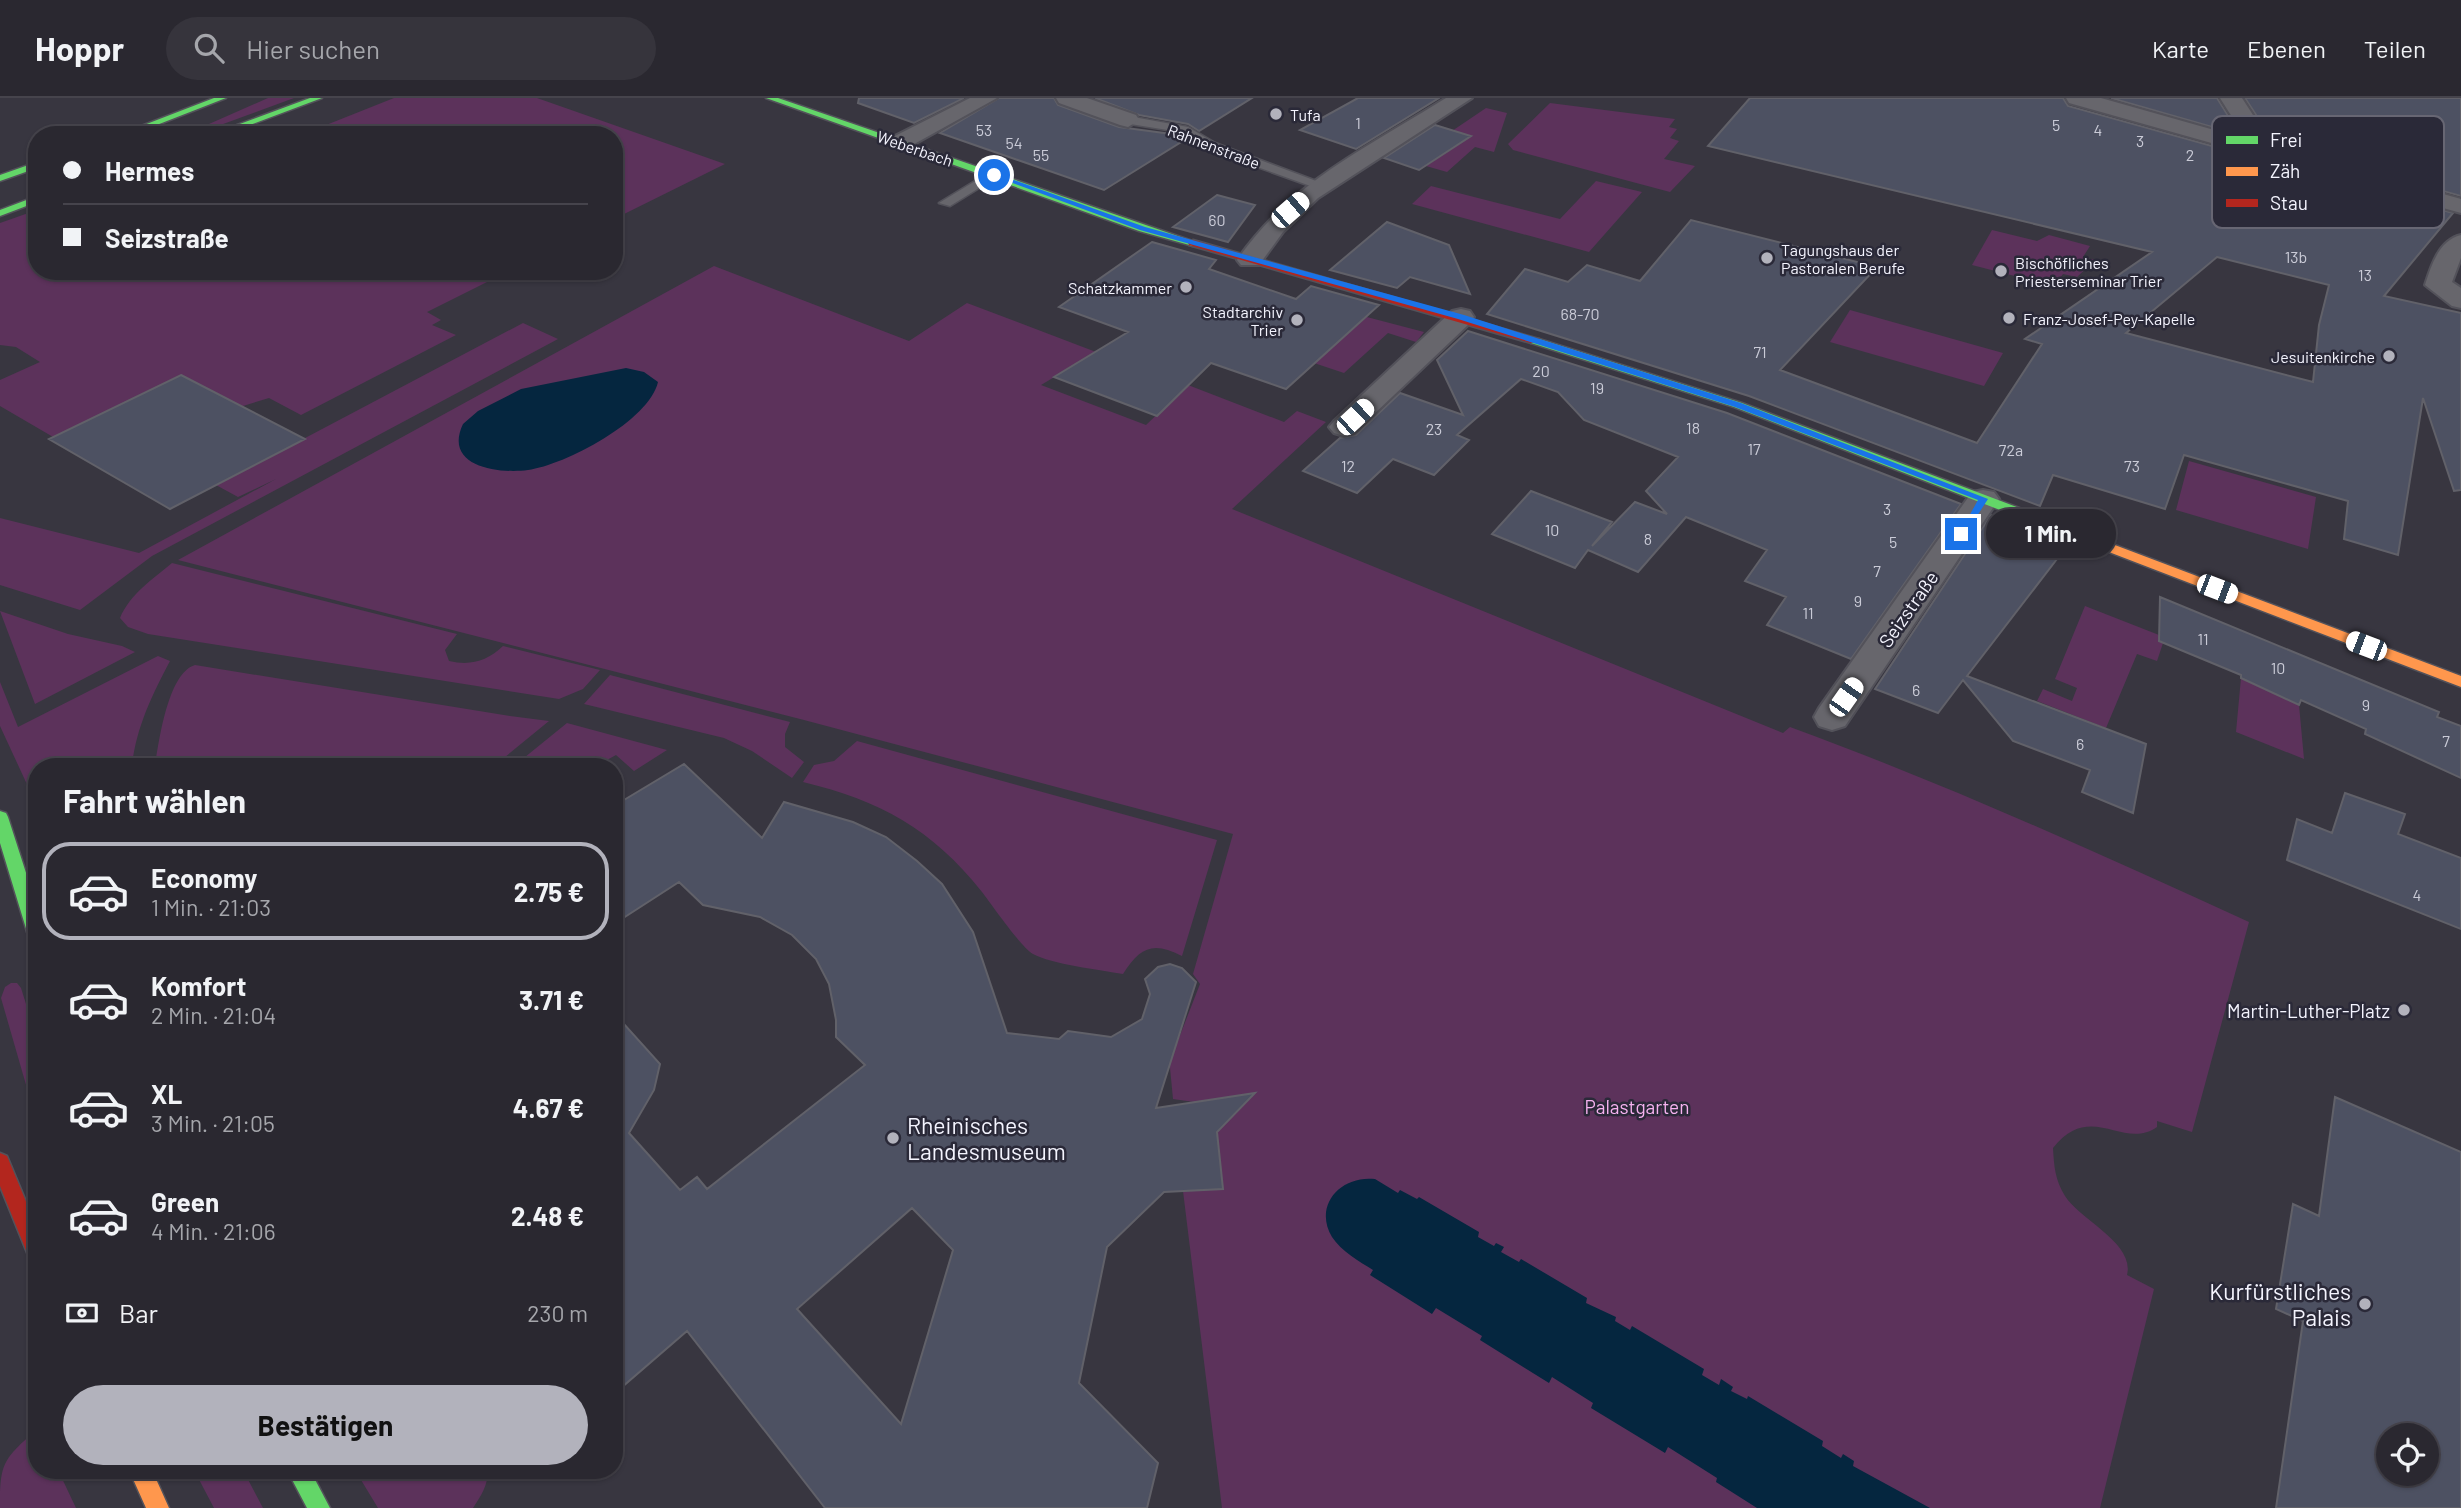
<!DOCTYPE html>
<html lang="de">
<head>
<meta charset="utf-8">
<style>
	body { margin:0; font-family:Barlow,sans-serif; background:#36343c; color:#f1f3f6; height:100vh; display:flex; flex-direction:column; font-size:26px; white-space:nowrap }
	* { box-sizing:border-box; margin:0 }
	p { font-size:23px; color:#a5a6ab }
	.icon { flex:none; width:38px; height:38px; fill:none; stroke:currentColor; stroke-width:2; stroke-linecap:round; stroke-linejoin:round }
	.map { position:relative; flex:1; overflow:hidden }
	.sheet { position:absolute; left:28px; top:660px; width:595px; height:721px; display:flex; flex-direction:column; background:#2a2830; border-radius:28px; box-shadow:0 2px 5px #0004,0 0 0 2px #46444c }
	.sheet>* { flex:none }
	.top-card { position:absolute; left:28px; top:28px; width:595px; height:154px; border-radius:28px; box-shadow:0 2px 5px #0004,0 0 0 2px #46444c; display:grid; align-content:center; height:154px; padding:0 35px; background:#2a2830 }
	.fabs { position:absolute; left:2376px; top:1325px; display:grid; gap:14px }
	.fabs a { display:grid; place-items:center; width:63px; height:63px; border-radius:50%; background:#2a2830; box-shadow:0 2px 5px #0004,0 0 0 2px #46444c; font-size:35px }
	.end { position:absolute; width:32px; height:32px; margin:-16px; border:9px solid #1a73e8; background:#fff; box-shadow:0 0 0 4px #fff }
	.from { border-radius:50% }
	.bubble { position:absolute; height:49px; border-radius:24px; background:#2a2830; box-shadow:0 2px 5px #0004,0 0 0 2px #46444c; font-size:23px; font-weight:700; line-height:49px; text-align:center }
	.car { position:absolute; width:21px; height:42px; margin:-21px -10px; border-radius:9px; box-shadow:0 0 5px 2px #0007; background:linear-gradient(#fff 24%,#345 0 40%,#fff 0 76%,#345 0 86%,#fff 0) }
	.top-card b { display:flex; align-items:center; gap:24px; height:66px; font-size:26px }
	.top-card b+b { border-top:2px solid #46444c }
	.top-card i { width:18px; height:18px; background:#f1f3f6 }
	ul { padding:0; list-style:none }
	li { display:flex; align-items:center; gap:21px; height:98px; margin:0 14px 10px; padding:0 21px; border:4px solid transparent; border-radius:28px }
	li div { flex:1 }
	li b { display:block; font-size:26px }
	li em { font-style:normal; font-weight:700 }
	li.selected { border-color:#b2b2bc }
	li>.icon { width:63px; height:63px; stroke-width:1.5 }
	h2 { padding:0 35px; font-size:32px; line-height:84px }
	.pay { display:flex; align-items:center; gap:18px; height:77px; padding:0 35px; font-size:26px }
	.pay p { margin-inline-start:auto }
	.action { display:flex; gap:14px; margin-top:auto; padding:14px 35px }
	.action a { flex:1; height:80px; border-radius:42px; background:#b2b2bc; color:#111; font-size:28px; font-weight:700; line-height:80px; text-align:center }
	header { display:flex; align-items:center; gap:42px; box-sizing:border-box; height:98px; padding:0 35px; background:#2a2830; border-bottom:2px solid #46444c }
	header strong { font-size:33px }
	nav { display:flex; gap:38px; margin-inline-start:auto; font-size:24px }
	.search { width:490px; height:63px; background:#36343c; display:flex; align-items:center; gap:18px; box-sizing:border-box; padding:0 24px; border-radius:38px; color:#a5a6ab; font-size:26px }
	.map>svg:first-child { display:block }
</style>
</head>
<body>
<header>
<strong>Hoppr</strong>
<div class="search"><svg class="icon" aria-label="search" viewBox="0 0 24 24"><circle cx="10" cy="10" r="6"/><path d="M15 15l6 6"/></svg>Hier suchen</div>
<nav><a>Karte</a><a>Ebenen</a><a>Teilen</a></nav>
</header>
<div class="map">
<svg width="2461" height="1410" viewBox="0 0 2461 1410">
	<rect width="100%" height="100%" fill="#383640"/>
	<!-- green -->
	<path fill="#5c325b" d="M268 0H294L215 29 209 26Z
		M394 0H537L725 66 614 121V37H301Z
		M1550 5 1675 21 1669 29 1677 31 1670 40 1679 43 1664 61 1695 68 1670 94 1513 52 1508 46Z
		M1486 10 1507 15 1494 54 1475 49 1447 74 1426 68 1470 39 1452 33Z
		M1596 83 1642 94 1589 154 1412 106 1431 88 1560 121Z
		M37 112V173H509L427 214 441 222 432 227 456 237 301 317 269 300 84 357 0 308V282L40 264 16 249 0 247V125Z
		M1992 132 2037 143 2049 137 2090 148 2083 159 2095 162 2077 179 2063 176 2054 188 1972 167Z
		M714 168 909 243 967 205 1096 254 1041 287 1146 327 1188 287 1284 324 1297 313 1326 324 1232 411 1783 635 1790 629C1946 686 2098 755 2249 824L2192 1034 2157 1023V1029C2123 1053 2091 1002 2053 1050 2054 1068 2055 1082 2065 1098 2080 1122 2135 1145 2127 1177L2154 1191 2100 1410H1222L1183 1093 1223 1091 1217 1034 1234 1016 1212 1001 1194 1004 1173 1001 1168 949 1177 945 1200 886 1193 876 1233 736 804 622 178 462Z
		M1321 207 1424 234 1416 244 1388 235 1344 275 1314 265 1359 226Z
		M1850 212 2003 255 1984 288 1830 244Z
		M523 225 558 241 152 458 80 512 0 487V420L139 455 276 381 238 399 216 387Z
		M2189 363 2316 399 2308 451 2176 412Z
		M172 465 457 536 445 552 449 563C471 568 487 563 503 548L600 572 583 591 559 601 148 536 128 529 120 520C130 496 153 481 172 465Z
		M2085 508 2159 537V543L2163 545 2157 563 2137 556 2106 630 2037 603 2043 591 2072 603 2077 590 2055 581Z
		M0 513 68 536 122 548 135 554 35 606Z
		M158 558 170 563C152 597 136 630 132 668H37V708L0 628V584L18 629Z
		M195 567 510 618 549 623 494 668H155C159 643 168 575 195 567Z
		M610 577 790 624 785 636V649L804 664 792 680 752 653 724 640 584 606Z
		M2241 580 2299 607 2304 661 2236 634Z
		M567 625 667 652 634 673 616 657 596 668H514Z
		M857 643 1217 742 1182 858C1153 843 1140 849 1123 876 1100 872 1051 866 1033 856 1021 849 992 807 982 794 932 731 881 703 803 684L814 667 834 663Z
		M11 885H17L21 890 37 941V1025L1 900 5 889Z
		M37 1331V1372H58L76 1410H0C0 1364 3 1362 37 1331Z
		M194 1372H243L263 1410H214Z
		M355 1372H488C488 1387 481 1398 473 1410H378Z"/>
	<!-- water -->
	<path fill="#05263f" d="M626 270 644 274 658 284C649 323 565 367 528 372 497 376 443 368 463 326L478 313 521 291Z
		M1375 1081 1398 1095 1400 1092 1417 1101 1419 1099 1479 1134 1478 1139 1494 1148 1496 1145 1504 1149 1501 1154 1519 1164 1521 1161 1587 1200 1586 1205 1616 1219 1615 1223 1630 1232 1632 1228 1704 1271 1702 1277 1719 1287 1721 1281 1733 1289 1731 1293 1747 1301 1748 1298 1823 1343 1822 1348 1841 1360 1843 1356 1854 1363 1853 1368 1930 1410H1757L1716 1384 1717 1380 1668 1349 1665 1355 1591 1310 1593 1305 1552 1279 1549 1285 1480 1242 1482 1238 1436 1210 1432 1216 1370 1177 1373 1172C1360 1164 1341 1153 1332 1139 1313 1107 1341 1077 1375 1081Z"/>
	<!-- building -->
	<path fill="#4d5162" stroke="#616169" stroke-width="2" fill-rule="evenodd" d="M859 0H964L914 25 858 5Z
		M999 0H1054L1058 7 1119 29 1179 37 1186 41 1104 92 940 35Z
		M1095 0H1252L1199 33 1188 26 1139 17Z
		M1358 0H1439L1356 51 1300 32Z
		M1750 0H2063L2068 8 2453 115 2384 198 2461 215V392L2454 393 2423 300 2398 457 2344 441 2348 403 2184 357 2165 411 2053 377 2040 408 1749 298 1487 216 1525 171 1568 184 1587 167 1640 183 1691 122 1877 169 1780 272 1977 345 2042 246 2025 241 2152 154 1708 48ZM2217 159 2329 187 2319 227 2313 284 2126 235Z
		M2111 0H2217L2240 37Z
		M2245 0H2461V98L2275 46Z
		M1435 27 1471 38 1419 72 1384 60Z
		M1217 97 1255 107 1228 144 1173 129Z
		M1387 124 1449 147 1470 196 1410 179 1397 190 1330 172Z
		M1152 144 1216 162 1209 171 1296 201 1311 188 1379 207 1286 291 1211 265 1157 318 1054 279 1128 234 1059 209Z
		M1468 233 1727 315 1961 406 1851 561 1767 527 1786 499 1745 483 1767 452 1686 419 1638 474 1588 452 1575 470 1492 436 1531 393 1612 424 1592 448 1635 404 1667 416 1646 393 1678 359 1584 322 1558 294 1521 281 1457 337 1469 342 1434 377 1393 361 1357 395 1303 373 1340 340 1356 337 1400 295 1463 317 1437 262Z
		M181 277 305 341 170 411 49 341Z
		M1991 417 2030 432 2024 448 2057 461 1967 578 2146 646 2133 715 2082 694 2090 672 2013 643 1963 582 1938 615 1875 591Z
		M2160 499 2439 614 2437 619 2461 628V680L2365 636 2366 631 2301 602 2299 607 2241 580V577L2159 543Z
		M684 666 762 740 784 704 853 724 886 739 917 763 942 786 973 834 1007 935 1059 941 1068 933 1111 939 1142 921 1150 896 1145 881 1158 869 1170 866 1182 870 1196 884 1156 1010 1255 995 1217 1034 1223 1091 1164 1094 1107 1149 1079 1285 1158 1365 1147 1410H825L687 1233 614 1296V915L660 966 654 992 629 1035 680 1092 697 1079 707 1091 865 967 836 939V922L829 886 816 861 792 837 760 819 703 807 679 784 614 826V708ZM912 1110 953 1152 901 1326 797 1211Z
		M2345 695 2405 716 2398 736 2461 760V831L2287 762 2297 721 2332 735Z
		M2335 999 2461 1054V1410H2276L2303 1223 2276 1211 2293 1106 2319 1118ZM2389 1337H2427V1376H2389Z"/>
	<g fill="none" stroke-linecap="round" stroke-linejoin="round">
		<!-- lane casing -->
		<g stroke="#53525a" stroke-width="3">
			<path id="lane" d="M1128 18 1188 29 1215 45 1327 87 1316 90 1207 51 1180 34 1124 25V19Z
				M990 74 1000 77 950 108 939 105Z"/>
		</g>
		<!-- street casing -->
		<g stroke="#53525a" stroke-width="4">
			<path id="street" d="M970 0H997L907 50 899 52 888 45 891 40Z
				M1056 0H1087L1136 17 1139 22 1128 29 1120 27 1059 5Z
				M1446 0H1472L1318 100 1283 134 1259 167H1241L1237 162C1291 84 1368 49 1446 0Z
				M2066 0H2101L2246 41 2220 0H2242L2273 48 2461 101V115L2069 5Z
				M2461 137V160L2452 184 2461 190V210L2452 208 2425 187C2431 168 2439 142 2461 137Z
				M1461 211 1470 213 1474 219 1470 225 1354 335 1344 338 1334 335 1329 329 1334 323 1452 213Z
				M1983 392 1994 394 1999 401 1845 628 1832 632 1819 628 1814 619 1819 610 1972 394Z"/>
		</g>
		<!-- fast casing -->
		<g stroke="#53525a" stroke-width="3">
			<path id="fast" d="M214 0H226L131 37H118Z
				M310 0H322L223 37H210Z
				M766 0H778L1198 145 1193 148 1139 133Z
				M37 64V70L0 83V77Z
				M37 98V104L0 118V112Z
				M1531 241H1539L1742 305 2059 425 2060 428 2054 432 2049 431 1734 309 1531 245Z
				M0 713 6 715 8 719 37 809V844L31 842 28 837 0 745Z
				M287 1372H310L330 1410H307Z"/>
		</g>
		<!-- slow casing -->
		<g stroke="#53525a" stroke-width="3">
			<path id="slow" d="M2054 424 2461 578V589L2049 431V425Z
				M129 1372H152L169 1410H146Z"/>
		</g>
		<!-- jam casing -->
		<g stroke="#53525a" stroke-width="3">
			<path id="jam" d="M1193 142 1539 241 1541 243 1531 245 1189 147 1188 145Z
				M0 1055 7 1058 37 1130V1165L30 1162 0 1088Z"/>
		</g>
		<!-- lane -->
		<use href="#lane" fill="#67666c" fill-rule="evenodd"/>
		<!-- street -->
		<use href="#street" fill="#67666c" fill-rule="evenodd"/>
		<!-- fast -->
		<use href="#fast" fill="#63d668" fill-rule="evenodd"/>
		<!-- slow -->
		<use href="#slow" fill="#ff974d" fill-rule="evenodd"/>
		<!-- jam -->
		<use href="#jam" fill="#b3261e" fill-rule="evenodd"/>
	</g>
	<!-- route -->
	<path fill="#1a73e8" d="M997 76 1145 129 1464 217 1741 305 1988 401 1964 438H1958L1978 402 1735 309 1458 221 1140 132 991 77Z"/>
	<!-- markers -->
	<g fill="#b2b2bc" stroke="#2a2938" stroke-width="2.5">
		<circle cx="1276" cy="16" r="7"/>
		<circle cx="1767" cy="160" r="7"/>
		<circle cx="2001" cy="173" r="7"/>
		<circle cx="1186" cy="189" r="7"/>
		<circle cx="2009" cy="220" r="7"/>
		<circle cx="1297" cy="222" r="7"/>
		<circle cx="2389" cy="258" r="7"/>
		<circle cx="2404" cy="912" r="7"/>
		<circle cx="893" cy="1040" r="7"/>
		<circle cx="2365" cy="1206" r="7"/>
	</g>
	<g text-anchor="middle" dominant-baseline="central" stroke-width="5" stroke-linejoin="round" paint-order="stroke">
		<!-- far-poi labels -->
		<g font-size="16" fill="#f4f4fe" stroke="#2a2938" text-anchor="start">
			<text x="1290" y="16">Tufa</text>
			<text x="1781" y="151">Tagungshaus der<tspan x="1781" dy="18">Pastoralen Berufe</tspan></text>
			<text x="2015" y="164">Bischöfliches<tspan x="2015" dy="18">Priesterseminar Trier</tspan></text>
			<text x="1172" y="189" text-anchor="end">Schatzkammer</text>
			<text x="1283" y="213" text-anchor="end">Stadtarchiv<tspan x="1283" dy="18">Trier</tspan></text>
			<text x="2023" y="220">Franz-Josef-Pey-Kapelle</text>
			<text x="2375" y="258" text-anchor="end">Jesuitenkirche</text>
		</g>
		<!-- number labels -->
		<g font-size="16" fill="#cacbd7">
			<text x="1358" y="24">1</text>
			<text x="2056" y="26">5</text>
			<text x="984" y="31">53</text>
			<text x="2098" y="31">4</text>
			<text x="2140" y="42">3</text>
			<text x="1014" y="44">54</text>
			<text x="1041" y="56">55</text>
			<text x="2190" y="56">2</text>
			<text x="1217" y="121">60</text>
			<text x="2296" y="158">13b</text>
			<text x="2365" y="176">13</text>
			<text x="1580" y="215">68-70</text>
			<text x="1760" y="253">71</text>
			<text x="1541" y="272">20</text>
			<text x="1597" y="289">19</text>
			<text x="1693" y="329">18</text>
			<text x="1434" y="330">23</text>
			<text x="1754" y="350">17</text>
			<text x="2011" y="351">72a</text>
			<text x="1348" y="367">12</text>
			<text x="2132" y="367">73</text>
			<text x="1887" y="410">3</text>
			<text x="1552" y="431">10</text>
			<text x="1648" y="440">8</text>
			<text x="1893" y="443">5</text>
			<text x="1877" y="472">7</text>
			<text x="1858" y="502">9</text>
			<text x="1808" y="514">11</text>
			<text x="2203" y="540">11</text>
			<text x="2278" y="569">10</text>
			<text x="1916" y="591">6</text>
			<text x="2366" y="606">9</text>
			<text x="2446" y="642">7</text>
			<text x="2080" y="645">6</text>
			<text x="2417" y="796">4</text>
		</g>
		<!-- far-street labels -->
		<g font-size="16" fill="#f4f4fe" stroke="#2a2938">
			<text transform="translate(1214 48) rotate(21)">Rahnenstraße</text>
			<text transform="translate(915 50) rotate(19)">Weberbach</text>
		</g>
		<!-- street labels -->
		<g font-size="19" fill="#f4f4fe" stroke="#2a2938">
			<text transform="translate(1908 511) rotate(-55)">Seizstraße</text>
		</g>
		<!-- poi labels -->
		<g font-size="19" fill="#f4f4fe" stroke="#2a2938" text-anchor="end">
			<text x="2390" y="912">Martin-Luther-Platz</text>
		</g>
		<!-- park labels -->
		<g font-size="19" fill="#f6b2f0" stroke="#2a2938">
			<text x="1637" y="1008">Palastgarten</text>
		</g>
		<!-- near-poi labels -->
		<g font-size="23" fill="#f4f4fe" stroke="#2a2938" text-anchor="start">
			<text x="907" y="1027">Rheinisches<tspan x="907" dy="26">Landesmuseum</tspan></text>
			<text x="2351" y="1193" text-anchor="end">Kurfürstliches<tspan x="2351" dy="26">Palais</tspan></text>
		</g>
	</g>
	<!-- legend -->
	<rect x="2212" y="18" width="232" height="112" rx="10" fill="#2a2938" stroke="#676673" stroke-width="2"/>
	<rect x="2226" y="38" width="32" height="8" fill="#63d668"/>
	<rect x="2226" y="69" width="32" height="9" fill="#ff974d"/>
	<rect x="2226" y="101" width="32" height="8" fill="#b3261e"/>
	<g font-size="19" fill="#f4f4fe">
		<text x="2270" y="49">Frei</text>
		<text x="2270" y="80">Zäh</text>
		<text x="2270" y="112">Stau</text>
	</g>
</svg>
<div class="fabs">
<a><svg class="icon" aria-label="locate" viewBox="0 0 24 24"><circle cx="12" cy="12" r="6"/><path d="M12 2v4M12 18v4M2 12h4M18 12h4"/></svg></a>
</div>
<i class="end from" style="left:994px;top:77px"></i>
<i class="end" style="left:1961px;top:436px"></i>
<div class="bubble" style="left:1986px;top:411px;width:130px">1 Min.</div>
<i class="car" style="left:1290px;top:112px;rotate:49deg"></i>
<i class="car" style="left:1355px;top:319px;rotate:47deg"></i>
<i class="car" style="left:2217px;top:491px;rotate:111deg"></i>
<i class="car" style="left:2366px;top:548px;rotate:291deg"></i>
<i class="car" style="left:1846px;top:599px;rotate:35deg"></i>
<div class="top-card">
<b><i class="from"></i>Hermes</b>
<b><i></i>Seizstraße</b>
</div>
<section class="sheet">
<h2>Fahrt wählen</h2>
<ul>
<li class="selected"><svg class="icon" aria-label="car" viewBox="0 0 24 24"><path d="M5 17H2v-5l4-1 3-4h7l3 4 3 1v5h-3M9 17h6M6 11h13"/><circle cx="7" cy="17" r="2"/><circle cx="17" cy="17" r="2"/></svg><div><b>Economy</b><p>1 Min. · 21:03</p></div><em>2.75 €</em></li>
<li><svg class="icon" aria-label="car" viewBox="0 0 24 24"><path d="M5 17H2v-5l4-1 3-4h7l3 4 3 1v5h-3M9 17h6M6 11h13"/><circle cx="7" cy="17" r="2"/><circle cx="17" cy="17" r="2"/></svg><div><b>Komfort</b><p>2 Min. · 21:04</p></div><em>3.71 €</em></li>
<li><svg class="icon" aria-label="car" viewBox="0 0 24 24"><path d="M5 17H2v-5l4-1 3-4h7l3 4 3 1v5h-3M9 17h6M6 11h13"/><circle cx="7" cy="17" r="2"/><circle cx="17" cy="17" r="2"/></svg><div><b>XL</b><p>3 Min. · 21:05</p></div><em>4.67 €</em></li>
<li><svg class="icon" aria-label="car" viewBox="0 0 24 24"><path d="M5 17H2v-5l4-1 3-4h7l3 4 3 1v5h-3M9 17h6M6 11h13"/><circle cx="7" cy="17" r="2"/><circle cx="17" cy="17" r="2"/></svg><div><b>Green</b><p>4 Min. · 21:06</p></div><em>2.48 €</em></li>
</ul>
<div class="pay"><svg class="icon" aria-label="cash" viewBox="0 0 24 24"><path d="M3 7h18v10H3z"/><circle cx="12" cy="12" r="2"/></svg>Bar<p>230 m</p></div>
<div class="action"><a>Bestätigen</a></div>
</section>
</div>
</body>
</html>
